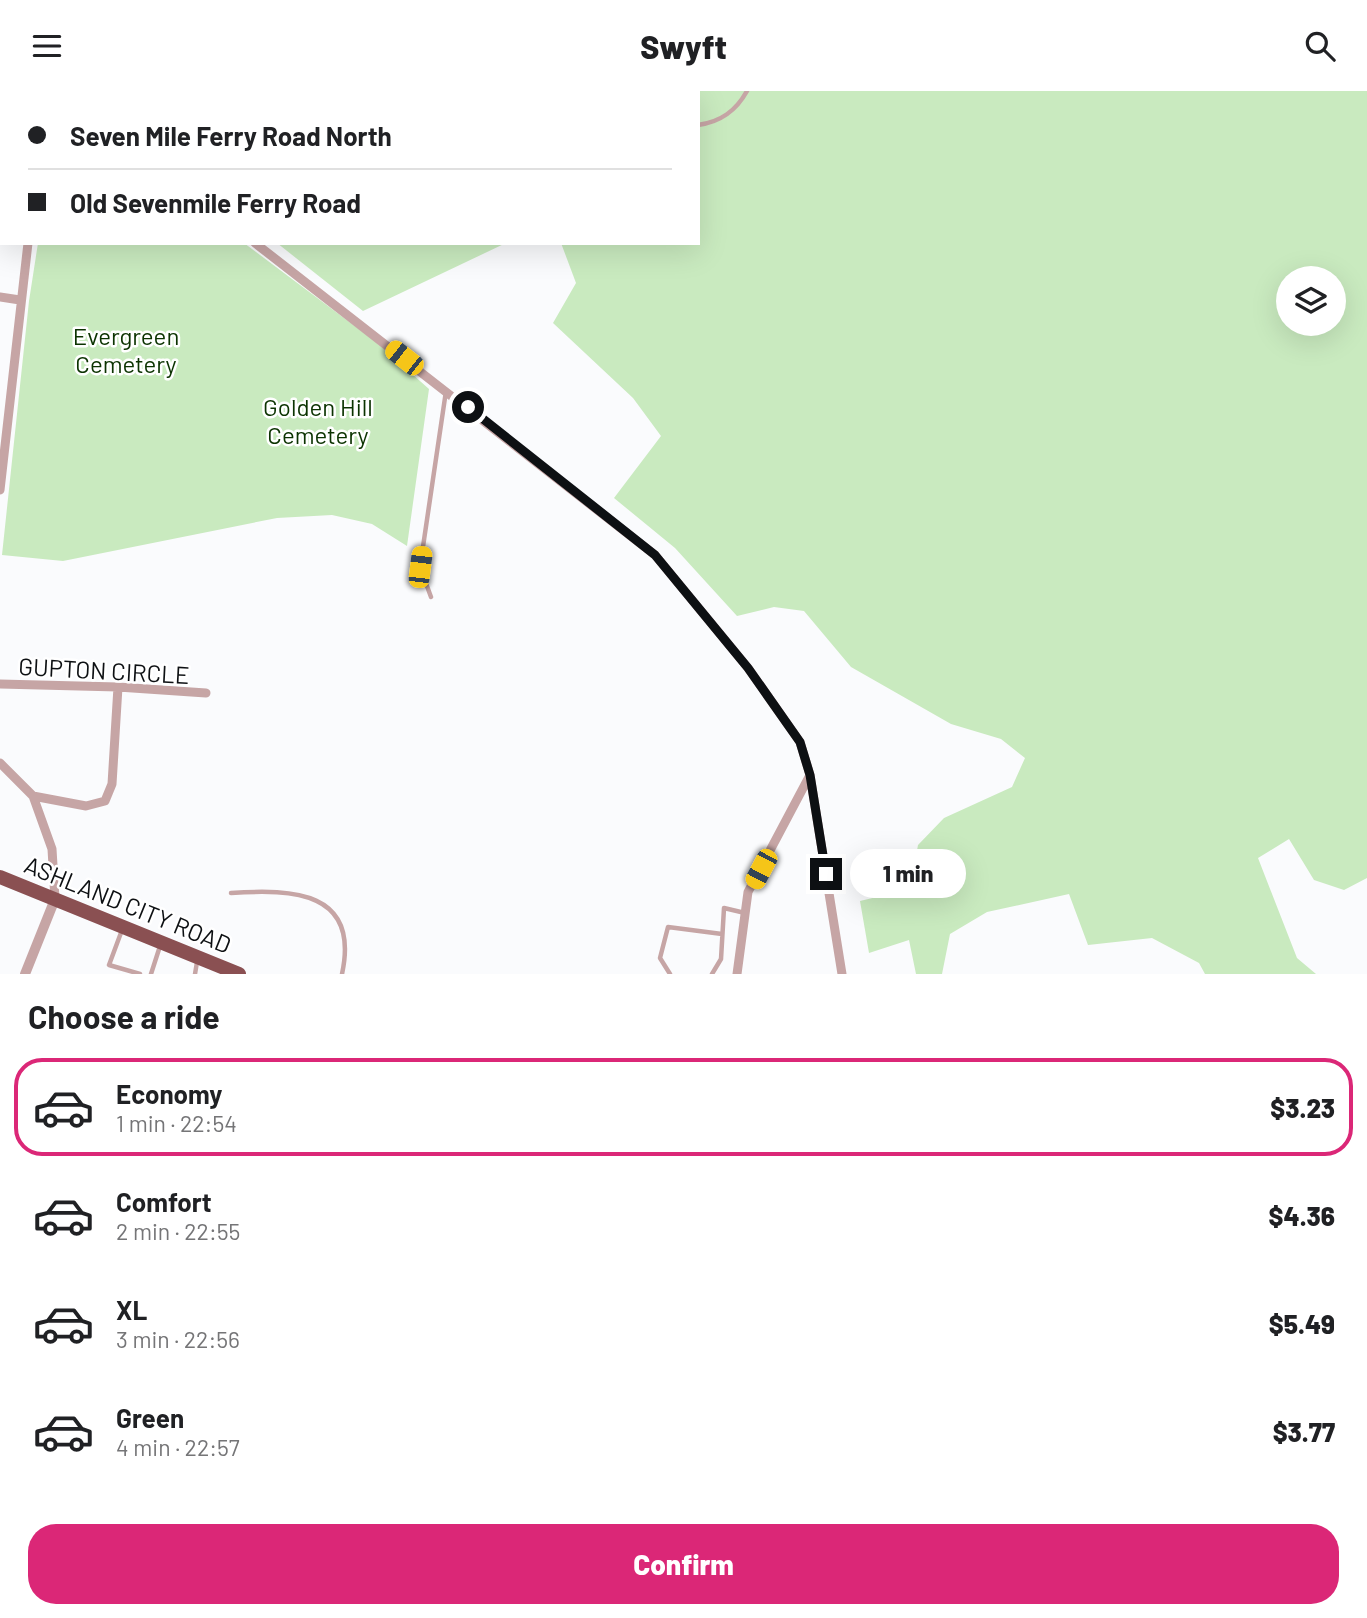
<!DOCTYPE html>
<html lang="en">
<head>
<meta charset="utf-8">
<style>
	body { margin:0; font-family:Barlow,sans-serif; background:#f6f6f6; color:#202124; height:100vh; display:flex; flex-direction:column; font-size:26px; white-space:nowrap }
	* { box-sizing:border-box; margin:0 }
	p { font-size:23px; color:#757577 }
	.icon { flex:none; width:38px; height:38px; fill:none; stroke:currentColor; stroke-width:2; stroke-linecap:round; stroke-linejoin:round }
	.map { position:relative; height:883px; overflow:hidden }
	.panel { display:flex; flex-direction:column; background:#fff; flex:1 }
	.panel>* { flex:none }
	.hud { position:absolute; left:0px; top:0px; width:700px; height:154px; box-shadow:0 7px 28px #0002; display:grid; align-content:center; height:154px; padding:0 28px; background:#fff }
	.controls { position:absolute; left:1276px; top:175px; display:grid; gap:14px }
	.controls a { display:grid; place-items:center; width:70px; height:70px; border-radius:50%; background:#fff; box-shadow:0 7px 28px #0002; font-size:35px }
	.end { position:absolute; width:32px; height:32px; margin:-16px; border:9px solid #0d1013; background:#fff; box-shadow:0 0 0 4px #fff }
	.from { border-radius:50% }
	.bubble { position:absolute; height:49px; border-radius:24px; background:#fff; box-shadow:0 7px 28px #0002; font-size:23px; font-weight:800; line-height:49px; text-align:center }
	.car { position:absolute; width:21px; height:42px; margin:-21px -10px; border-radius:9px; box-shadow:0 0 5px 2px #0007; background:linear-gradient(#f5c518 24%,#345 0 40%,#f5c518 0 76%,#345 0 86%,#f5c518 0) }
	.hud b { display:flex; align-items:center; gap:24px; height:66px; font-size:26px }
	.hud b+b { border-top:2px solid #e0e0e0 }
	.hud i { width:18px; height:18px; background:#202124 }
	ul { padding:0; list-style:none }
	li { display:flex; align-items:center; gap:21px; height:98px; margin:0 14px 10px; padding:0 14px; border:4px solid transparent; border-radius:28px }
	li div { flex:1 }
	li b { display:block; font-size:26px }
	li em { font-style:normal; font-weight:800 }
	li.selected { border-color:#db2777 }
	li>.icon { width:63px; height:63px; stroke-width:1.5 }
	h2 { padding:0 28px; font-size:32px; line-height:84px }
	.primary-button { display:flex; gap:14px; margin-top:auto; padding:14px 28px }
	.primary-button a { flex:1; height:80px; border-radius:28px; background:#db2777; color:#fff; font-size:28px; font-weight:800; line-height:80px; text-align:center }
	header { display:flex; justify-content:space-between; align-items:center; height:91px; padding:0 28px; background:#fff; font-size:32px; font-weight:800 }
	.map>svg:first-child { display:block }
</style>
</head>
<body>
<header><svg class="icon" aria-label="menu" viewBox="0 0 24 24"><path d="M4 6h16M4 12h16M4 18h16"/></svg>Swyft<svg class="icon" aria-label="search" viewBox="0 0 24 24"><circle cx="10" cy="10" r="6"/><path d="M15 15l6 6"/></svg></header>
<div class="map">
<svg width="1367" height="883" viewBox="0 0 1367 883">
	<rect width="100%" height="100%" fill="#fafbfd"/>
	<!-- green -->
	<path fill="#c9eabf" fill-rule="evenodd" d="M138 0H1367V787L1344 799 1314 789 1289 748 1258 767 1297 867 1316 883H1205L1199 872 1152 847 1088 854 1069 803 987 821 950 843 942 883H916L909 849 869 862 860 810 910 798 918 754 944 727 1012 696 1025 667 1001 648 951 633 851 576 804 520 774 516 737 525 675 457 614 407 661 345 633 307 553 232 576 192 561 152H698V2ZM1288 187H1334V233H1288Z
		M38 152H244L376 251 429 298 407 455 372 433 332 424 277 427 63 470 2 464 29 210Z
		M277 152H506L363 220Z"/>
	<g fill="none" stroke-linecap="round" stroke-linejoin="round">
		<!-- service -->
		<path stroke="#c6a5a5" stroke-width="4.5" d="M244 0 247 2
			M622 0 624 2
			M292 2 296 0
			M698 34C721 31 736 20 747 0
			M431 506 420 476 446 300
			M231 802C293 798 360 800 342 883
			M122 839 109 874 140 883
			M151 883 161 852
			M195 883 197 871
			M670 883 660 867 668 836 722 843
			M712 883 721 868 724 817 745 822"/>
		<!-- minor -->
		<path stroke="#c6a5a5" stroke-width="9" d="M124 0 125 2
			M51 2V0
			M255 152 655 464 748 577 800 651 810 684 842 883
			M0 206 20 209
			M0 399 28 152
			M0 593 118 596 206 602
			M0 672 33 705 52 758 55 808
			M33 705 86 715 105 710 112 693 118 596
			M737 883 748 801 810 684"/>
		<!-- tertiary -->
		<path stroke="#c6a5a5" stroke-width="10" d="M25 883 55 808"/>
		<!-- trunk -->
		<path stroke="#8a5052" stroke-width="14" d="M0 786 239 883"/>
	</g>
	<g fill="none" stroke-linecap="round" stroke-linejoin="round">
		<!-- route -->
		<path stroke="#0d1013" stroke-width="9" d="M468 316 655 464 748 577 800 651 810 684 826 783"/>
	</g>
	<g text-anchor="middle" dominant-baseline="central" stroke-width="5" stroke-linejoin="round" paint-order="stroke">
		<!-- park labels -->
		<g font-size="24" fill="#0b3300" stroke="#fff">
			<text x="126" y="244">Evergreen<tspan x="126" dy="28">Cemetery</tspan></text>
			<text x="318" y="315">Golden Hill<tspan x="318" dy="28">Cemetery</tspan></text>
		</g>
		<!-- street labels -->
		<g font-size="24" fill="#0d1013" stroke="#fff">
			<text transform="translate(104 579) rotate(3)">GUPTON CIRCLE</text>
			<text transform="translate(128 813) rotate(22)">ASHLAND CITY ROAD</text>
		</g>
	</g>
</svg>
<div class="controls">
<a><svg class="icon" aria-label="layers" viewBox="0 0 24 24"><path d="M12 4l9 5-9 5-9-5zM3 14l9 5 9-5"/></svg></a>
</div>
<i class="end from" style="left:468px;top:316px"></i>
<i class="end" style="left:826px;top:783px"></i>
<div class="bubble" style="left:850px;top:758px;width:116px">1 min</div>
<i class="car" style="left:404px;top:267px;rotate:308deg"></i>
<i class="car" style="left:420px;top:476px;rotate:7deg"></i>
<i class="car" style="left:761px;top:778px;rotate:208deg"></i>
<div class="hud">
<b><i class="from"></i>Seven Mile Ferry Road North</b>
<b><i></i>Old Sevenmile Ferry Road</b>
</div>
</div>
<section class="panel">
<h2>Choose a ride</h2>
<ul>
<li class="selected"><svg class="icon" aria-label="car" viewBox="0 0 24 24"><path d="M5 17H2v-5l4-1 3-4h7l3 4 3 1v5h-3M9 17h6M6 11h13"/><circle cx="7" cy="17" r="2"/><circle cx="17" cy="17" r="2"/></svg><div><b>Economy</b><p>1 min · 22:54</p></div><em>$3.23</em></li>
<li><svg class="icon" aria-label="car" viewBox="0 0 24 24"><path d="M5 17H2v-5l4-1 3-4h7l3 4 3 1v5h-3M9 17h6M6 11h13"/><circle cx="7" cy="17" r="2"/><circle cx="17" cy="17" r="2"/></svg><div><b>Comfort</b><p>2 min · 22:55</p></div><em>$4.36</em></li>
<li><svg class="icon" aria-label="car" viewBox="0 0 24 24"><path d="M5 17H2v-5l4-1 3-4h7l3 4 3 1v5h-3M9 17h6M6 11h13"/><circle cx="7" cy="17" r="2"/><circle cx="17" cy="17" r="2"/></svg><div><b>XL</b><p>3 min · 22:56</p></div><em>$5.49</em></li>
<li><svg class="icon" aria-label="car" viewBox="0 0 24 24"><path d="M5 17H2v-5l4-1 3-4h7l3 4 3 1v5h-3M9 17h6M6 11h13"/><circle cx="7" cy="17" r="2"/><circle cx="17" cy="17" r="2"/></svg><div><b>Green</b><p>4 min · 22:57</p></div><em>$3.77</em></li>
</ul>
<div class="primary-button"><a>Confirm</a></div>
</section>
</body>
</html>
